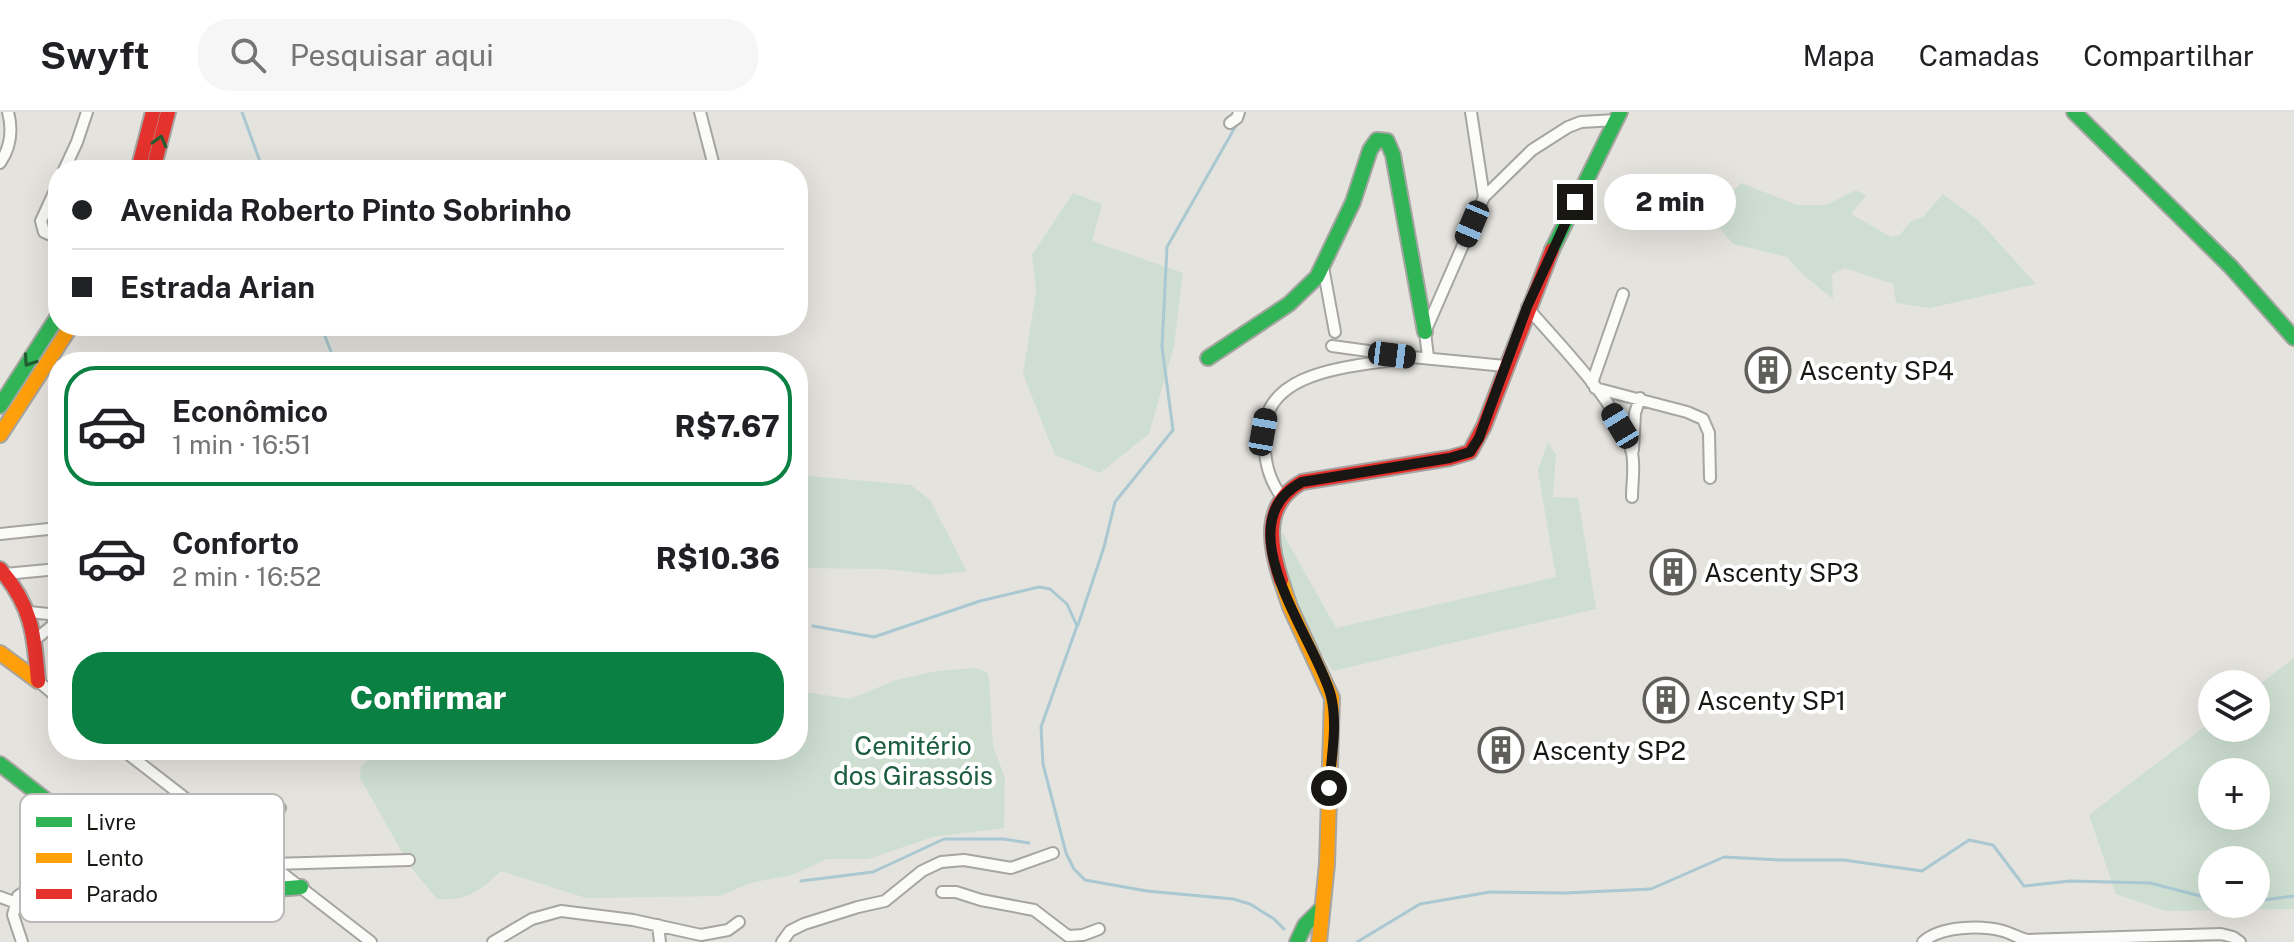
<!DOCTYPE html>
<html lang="pt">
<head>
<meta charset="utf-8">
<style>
	body { margin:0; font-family:"Public Sans",sans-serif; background:#f6f6f6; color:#202124; height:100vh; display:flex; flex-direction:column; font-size:30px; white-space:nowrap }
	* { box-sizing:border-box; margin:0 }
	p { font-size:26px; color:#757577 }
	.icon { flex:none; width:44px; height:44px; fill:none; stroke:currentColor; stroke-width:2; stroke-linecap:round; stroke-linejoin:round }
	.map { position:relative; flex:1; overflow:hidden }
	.details { position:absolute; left:48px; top:240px; width:760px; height:408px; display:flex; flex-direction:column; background:#fff; border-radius:32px; box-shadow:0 8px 32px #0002 }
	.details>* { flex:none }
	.banner { position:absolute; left:48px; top:48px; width:760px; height:176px; border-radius:32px; box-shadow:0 8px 32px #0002; display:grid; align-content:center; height:176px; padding:0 24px; background:#fff }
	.buttons { position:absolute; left:2198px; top:558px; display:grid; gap:16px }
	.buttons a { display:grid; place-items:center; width:72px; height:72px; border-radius:50%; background:#fff; box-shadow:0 8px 32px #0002; font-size:40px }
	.end { position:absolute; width:36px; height:36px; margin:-18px; border:10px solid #181714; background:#fff; box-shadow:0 0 0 4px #fff }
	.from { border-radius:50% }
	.bubble { position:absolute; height:56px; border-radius:28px; background:#fff; box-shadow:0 8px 32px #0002; font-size:26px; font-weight:800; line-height:56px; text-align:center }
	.car { position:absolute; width:24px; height:48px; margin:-24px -12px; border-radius:10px; box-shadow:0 0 6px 2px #0007; background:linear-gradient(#222 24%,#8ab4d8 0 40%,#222 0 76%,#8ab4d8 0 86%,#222 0) }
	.banner b { display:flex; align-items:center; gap:28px; height:76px; font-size:30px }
	.banner b+b { border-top:2px solid #e0e0e0 }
	.banner i { width:20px; height:20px; background:#202124 }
	ul { padding:14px 0 0; list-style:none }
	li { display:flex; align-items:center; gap:24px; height:120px; margin:0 16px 12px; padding:0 8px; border:4px solid transparent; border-radius:32px }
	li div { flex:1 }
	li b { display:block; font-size:30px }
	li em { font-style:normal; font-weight:800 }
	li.active { border-color:#0b8043 }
	li>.icon { width:72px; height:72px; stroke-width:1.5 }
	.action { display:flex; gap:16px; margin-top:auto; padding:16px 24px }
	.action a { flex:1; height:92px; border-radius:32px; background:#0b8043; color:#fff; font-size:32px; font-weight:800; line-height:92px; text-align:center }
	header { display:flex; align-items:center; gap:48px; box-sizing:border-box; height:112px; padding:0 40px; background:#fff; border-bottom:2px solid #e0e0e0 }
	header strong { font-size:38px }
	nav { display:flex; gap:44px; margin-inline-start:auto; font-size:28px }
	.search { width:560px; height:72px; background:#f6f6f6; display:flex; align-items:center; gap:20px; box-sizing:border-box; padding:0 28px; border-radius:32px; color:#757577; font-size:30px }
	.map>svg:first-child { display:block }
</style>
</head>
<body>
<header>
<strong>Swyft</strong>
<div class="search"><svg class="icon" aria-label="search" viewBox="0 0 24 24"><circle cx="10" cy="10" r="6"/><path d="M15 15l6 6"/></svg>Pesquisar aqui</div>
<nav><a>Mapa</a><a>Camadas</a><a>Compartilhar</a></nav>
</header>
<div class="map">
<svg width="2294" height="830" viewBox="0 0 2294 830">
	<rect width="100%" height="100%" fill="#e5e3de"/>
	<!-- green -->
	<path fill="#cedfd2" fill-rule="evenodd" d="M1741 71 1797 93H1826L1856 78 1866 84 1851 102 1891 125 1900 123 1910 110 1924 104 1943 82 1978 108 2036 172 1930 196 1896 191 1893 172 1845 156 1832 162 1833 187 1801 161 1787 145 1733 132 1714 110 1721 91Z
		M1073 81 1102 92 1092 129 1183 161 1174 234 1149 322 1100 361 1055 343 1023 262 1036 180 1032 143Z
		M1548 330 1556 343 1553 385 1578 386 1596 497 1333 559C1315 530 1273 464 1274 429 1274 417 1280 404 1283 393L1282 420 1336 516 1556 465 1538 358Z
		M798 363 911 373 930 388 967 459 936 463 887 457 798 456Z
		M2294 546V797L2166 799 2116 782 2089 703 2212 609V616H2256V575ZM2256 660V704H2212V660ZM2256 748V792H2212V748Z
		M976 556 987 560 989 566 993 634 1005 666 1004 716 933 725 868 747H827L792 763 750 771 720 784 586 786 501 759C481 778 466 790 437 787L410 754 360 666 361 654 373 643 385 638H798V579L850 587 896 568 937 559Z"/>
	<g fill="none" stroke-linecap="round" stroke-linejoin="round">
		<!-- stream -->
		<path stroke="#a9c8d1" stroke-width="3" d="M242 0 263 58
			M321 214 335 250
			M1078 513 1104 435 1115 390 1173 318 1162 235 1167 135 1238 10
			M813 514 874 525 980 489 1039 475 1050 477 1067 492 1077 514 1041 615 1043 652 1066 741 1074 757 1085 768 1147 779 1233 787 1250 792 1274 807 1284 817
			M801 769 873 760 944 727H1004L1029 731
			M2256 789 2294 784
			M1357 830 1420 792 1490 780 1565 781 1651 777 1724 745 1781 748H1844L1922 759 1969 728 1993 733 2024 774 2070 769 2150 771 2212 787"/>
		<!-- street casing -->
		<g stroke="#a6a5a2" stroke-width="14">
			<path id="street" d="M700 0 715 58
				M1471 0 1484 85
				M1230 11 1237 6 1239 0
				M0 51C11 35 13 19 8 0
				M64 58 77 30 87 0
				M58 72 41 109 44 120 58 126
				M1323 155 1335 220
				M1527 195C1559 233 1621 293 1632 341 1635 355 1632 371 1632 385
				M1332 234 1412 245 1505 254
				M1428 245 1425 220 1484 85 1532 38 1568 15 1581 10 1616 8
				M1592 271 1623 182
				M1595 276 1687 300 1703 307 1709 321 1710 366
				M1633 338 1635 301 1640 286
				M1282 385C1268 367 1265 349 1264 327 1260 254 1360 255 1412 245
				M0 422 58 416
				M5 462 58 457
				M29 500 58 503
				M36 527 58 509
				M38 569 58 586
				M123 638 371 830
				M251 735 280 696
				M272 752 409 748
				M942 780H956L981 788 1034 798 1068 824 1083 823 1099 817
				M0 785 14 790
				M658 813 660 830
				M22 830 13 803 18 784 50 764 113 741
				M493 830 532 807 561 799 633 808 701 823 728 818 739 810
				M782 830 790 819 804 812 858 795 885 789 922 759 941 750 964 748 1011 756 1053 741
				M1923 830C1940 814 1981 813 2003 819 2011 821 2018 826 2027 828L2221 822 2233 825 2240 830"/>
		</g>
		<!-- fast casing -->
		<g stroke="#a6a5a2" stroke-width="18">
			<path id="fast" d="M2074 0 2231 155 2294 226
				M1552 138 1620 0
				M1208 246 1289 192 1317 165 1353 90 1370 38 1377 28 1387 29 1393 43 1425 220
				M0 294 58 204
				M0 652 150 769 168 780 185 784 301 775
				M1297 830 1305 813 1321 797"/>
		</g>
		<!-- slow casing -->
		<g stroke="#a6a5a2" stroke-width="18">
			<path id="slow" d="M0 323 71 214
				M1281 468 1290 495 1332 586 1327 752 1319 830
				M0 541 38 569"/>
		</g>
		<!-- jam casing -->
		<g stroke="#a6a5a2" stroke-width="18">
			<path id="jam" d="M138 58 153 0
				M153 58 168 0
				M0 457C32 494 34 522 38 569
				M1281 468C1269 431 1263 392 1302 370L1450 346 1470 340 1484 314 1552 138"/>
		</g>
		<!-- street -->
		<use href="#street" stroke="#fbfbfa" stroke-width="10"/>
		<!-- fast -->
		<use href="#fast" stroke="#30b455" stroke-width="14"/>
		<!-- slow -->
		<use href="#slow" stroke="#ff9f0a" stroke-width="14"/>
		<!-- jam -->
		<use href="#jam" stroke="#e5322d" stroke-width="14"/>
	</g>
	<!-- one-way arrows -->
	<defs><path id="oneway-chevron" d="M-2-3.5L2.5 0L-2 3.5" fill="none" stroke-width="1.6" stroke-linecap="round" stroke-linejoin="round" transform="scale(2)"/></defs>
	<g stroke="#235e31">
		<use href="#oneway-chevron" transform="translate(160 29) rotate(-75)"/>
		<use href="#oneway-chevron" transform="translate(29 249) rotate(124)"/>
	</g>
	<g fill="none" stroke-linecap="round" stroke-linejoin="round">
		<!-- route -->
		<path stroke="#181714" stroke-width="10" d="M1329 676C1331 647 1338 613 1331 584 1317 529 1222 412 1302 370L1450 346 1470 340 1479 326 1527 195 1575 90"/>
	</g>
	<!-- icons -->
	<defs>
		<g id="building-ring" transform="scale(2.3)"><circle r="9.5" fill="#fff" stroke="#605e5b" stroke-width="1.5"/><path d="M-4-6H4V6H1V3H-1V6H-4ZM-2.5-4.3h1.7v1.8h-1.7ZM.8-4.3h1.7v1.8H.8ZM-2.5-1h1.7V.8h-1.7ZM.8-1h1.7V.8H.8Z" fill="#605e5b"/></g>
	</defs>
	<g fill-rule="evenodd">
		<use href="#building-ring" x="1768" y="258"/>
		<use href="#building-ring" x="1673" y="460"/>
		<use href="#building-ring" x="1666" y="588"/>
		<use href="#building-ring" x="1501" y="638"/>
	</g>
	<g text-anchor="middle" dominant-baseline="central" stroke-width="8" stroke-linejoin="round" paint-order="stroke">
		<!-- poi labels -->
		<g font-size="26" fill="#181714" stroke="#fff" text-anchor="start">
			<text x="1799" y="258">Ascenty SP4</text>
			<text x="1704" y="460">Ascenty SP3</text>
			<text x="1697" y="588">Ascenty SP1</text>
			<text x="1532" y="638">Ascenty SP2</text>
		</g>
		<!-- park labels -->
		<g font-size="26" fill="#1b5d40" stroke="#fff">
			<text x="913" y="633">Cemitério<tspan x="913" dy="30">dos Girassóis</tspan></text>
		</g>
	</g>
	<!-- legend -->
	<rect x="20" y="682" width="264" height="128" rx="12" fill="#fff" stroke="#bab9b8" stroke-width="2"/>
	<rect x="36" y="705" width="36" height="10" fill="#30b455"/>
	<rect x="36" y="741" width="36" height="10" fill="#ff9f0a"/>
	<rect x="36" y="777" width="36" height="10" fill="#e5322d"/>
	<g font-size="22" fill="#181714">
		<text x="86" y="718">Livre</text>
		<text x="86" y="754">Lento</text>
		<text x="86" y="790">Parado</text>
	</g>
</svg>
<div class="buttons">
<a><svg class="icon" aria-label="layers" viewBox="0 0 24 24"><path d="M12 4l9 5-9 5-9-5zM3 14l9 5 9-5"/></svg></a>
<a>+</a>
<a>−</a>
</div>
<i class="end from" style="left:1329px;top:676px"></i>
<i class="end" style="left:1575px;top:90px"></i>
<div class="bubble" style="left:1604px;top:62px;width:132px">2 min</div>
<i class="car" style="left:1472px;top:112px;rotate:203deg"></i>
<i class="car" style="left:1392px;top:243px;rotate:97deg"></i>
<i class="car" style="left:1620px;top:314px;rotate:329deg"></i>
<i class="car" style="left:1263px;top:320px;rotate:10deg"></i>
<div class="banner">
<b><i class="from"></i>Avenida Roberto Pinto Sobrinho</b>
<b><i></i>Estrada Arian</b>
</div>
<section class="details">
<ul>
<li class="active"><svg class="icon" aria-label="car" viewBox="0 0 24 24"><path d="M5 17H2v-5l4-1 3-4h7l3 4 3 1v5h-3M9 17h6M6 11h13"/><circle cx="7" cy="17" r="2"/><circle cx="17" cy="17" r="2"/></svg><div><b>Econômico</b><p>1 min · 16:51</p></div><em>R$7.67</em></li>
<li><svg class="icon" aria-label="car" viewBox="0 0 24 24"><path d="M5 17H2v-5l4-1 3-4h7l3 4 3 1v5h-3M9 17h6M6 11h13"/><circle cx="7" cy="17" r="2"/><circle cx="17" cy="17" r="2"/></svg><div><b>Conforto</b><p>2 min · 16:52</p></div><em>R$10.36</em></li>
</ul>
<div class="action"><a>Confirmar</a></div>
</section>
</div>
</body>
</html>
